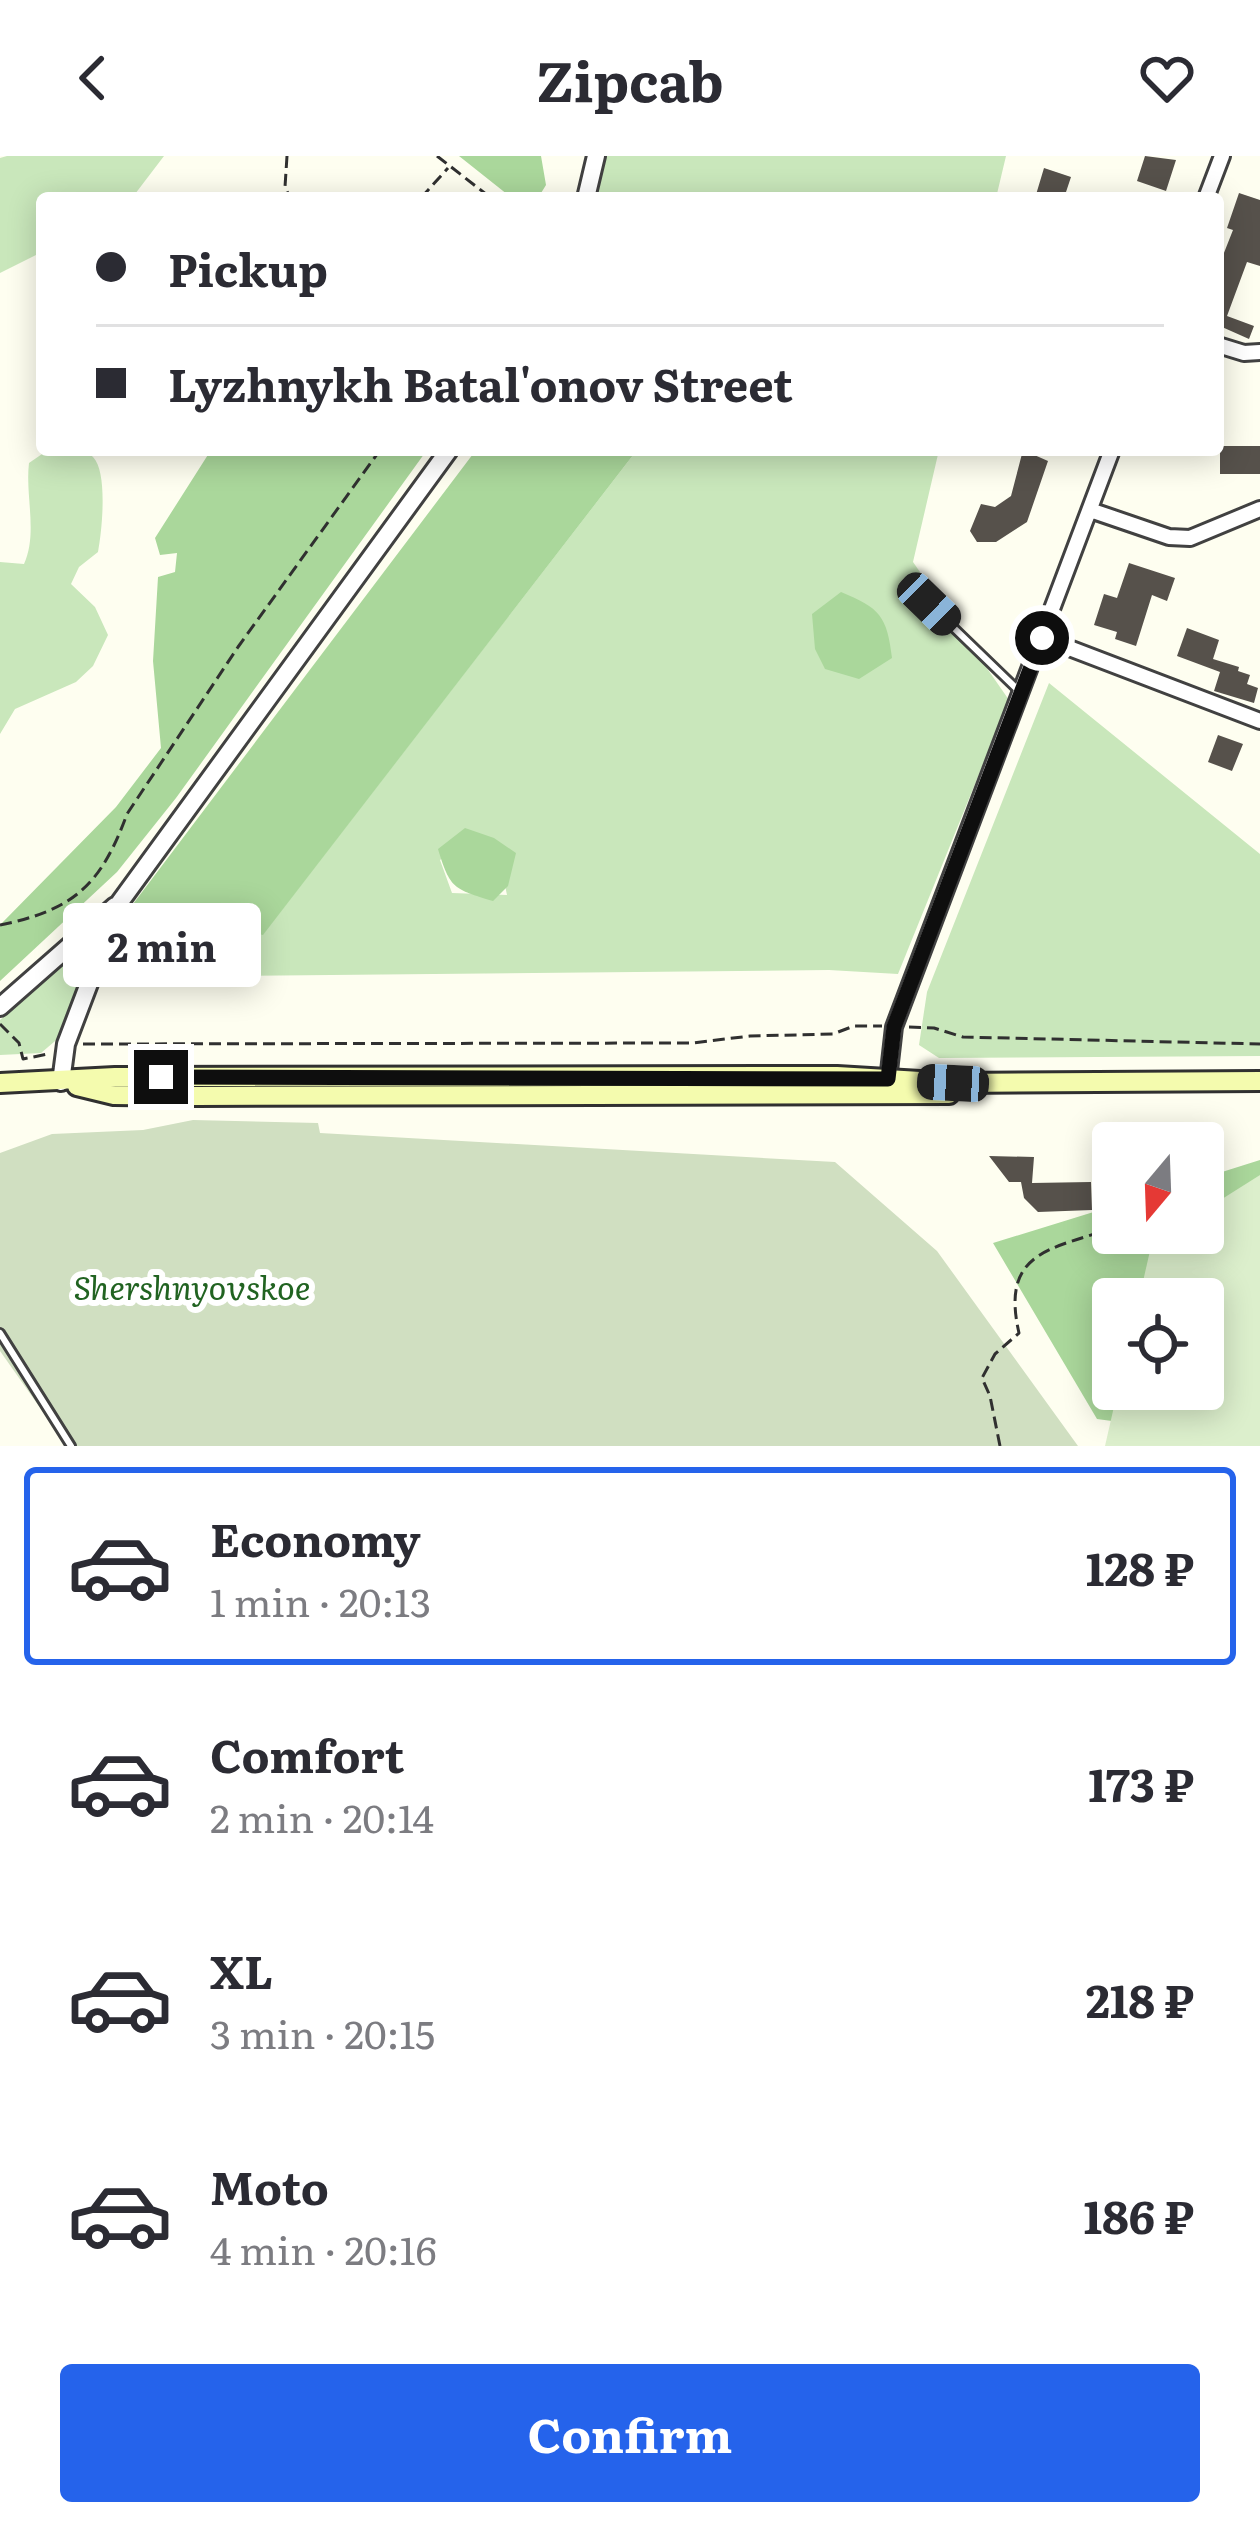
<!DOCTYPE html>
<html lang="en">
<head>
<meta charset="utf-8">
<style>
	body { margin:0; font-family:Literata,serif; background:#f2f2f3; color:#2b2b33; height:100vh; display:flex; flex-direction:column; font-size:45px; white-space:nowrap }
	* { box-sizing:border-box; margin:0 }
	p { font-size:39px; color:#7c7c81 }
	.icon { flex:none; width:66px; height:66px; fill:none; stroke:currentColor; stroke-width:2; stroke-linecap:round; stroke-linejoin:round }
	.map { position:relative; height:1290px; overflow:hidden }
	.side { display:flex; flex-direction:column; background:#fff; flex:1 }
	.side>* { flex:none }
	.top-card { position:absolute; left:36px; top:36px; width:1188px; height:264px; border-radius:12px; box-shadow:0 6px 30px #0003; display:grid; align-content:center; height:264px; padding:0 60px; background:#fff }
	.needle { width:78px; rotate:199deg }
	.fabs { position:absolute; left:1092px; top:966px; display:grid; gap:24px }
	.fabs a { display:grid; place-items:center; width:132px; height:132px; border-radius:12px; background:#fff; box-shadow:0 6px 30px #0003; font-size:60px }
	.end { position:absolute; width:54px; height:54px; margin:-27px; border:15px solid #0e0e0e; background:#fff; box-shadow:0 0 0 6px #fff }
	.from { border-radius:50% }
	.bubble { position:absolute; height:84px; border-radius:12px; background:#fff; box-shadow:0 6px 30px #0003; font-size:39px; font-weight:700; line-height:84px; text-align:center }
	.car { position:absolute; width:36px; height:72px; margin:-36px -18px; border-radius:15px; box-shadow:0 0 9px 3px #0007; background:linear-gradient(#222 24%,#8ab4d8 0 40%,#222 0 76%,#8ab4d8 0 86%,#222 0) }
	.top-card b { display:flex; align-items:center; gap:42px; height:114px; font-size:45px }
	.top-card b+b { border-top:3px solid #e1e1e2 }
	.top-card i { width:30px; height:30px; background:#2b2b33 }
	ul { padding:21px 0 0; list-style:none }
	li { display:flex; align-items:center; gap:36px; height:198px; margin:0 24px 18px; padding:0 36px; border:6px solid transparent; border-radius:12px }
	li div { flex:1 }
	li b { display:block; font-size:45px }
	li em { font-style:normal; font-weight:700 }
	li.selected { border-color:#2563eb }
	li>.icon { width:108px; height:108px; stroke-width:1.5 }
	.cta { display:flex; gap:24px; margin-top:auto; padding:24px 60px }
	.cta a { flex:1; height:138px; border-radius:12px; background:#2563eb; color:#fff; font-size:48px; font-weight:700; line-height:138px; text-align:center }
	header { display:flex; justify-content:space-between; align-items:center; height:156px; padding:0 60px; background:#fff; font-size:54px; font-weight:700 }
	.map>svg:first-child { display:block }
</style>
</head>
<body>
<header><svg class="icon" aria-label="back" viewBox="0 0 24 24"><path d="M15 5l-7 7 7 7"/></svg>Zipcab<svg class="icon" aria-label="heart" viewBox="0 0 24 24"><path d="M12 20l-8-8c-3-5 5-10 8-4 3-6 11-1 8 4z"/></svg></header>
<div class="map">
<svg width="1260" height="1290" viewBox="0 0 1260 1290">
	<rect width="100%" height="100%" fill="#fefef0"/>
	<!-- green -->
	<path fill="#c9e7bb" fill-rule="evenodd" d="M7 0H164L132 42H42V96L0 117V2Z
		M606 0H1006L996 42H597Z
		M66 294C75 294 86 293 93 301 108 316 102 375 98 396L79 411 71 428 95 451 108 479 93 510 76 526 15 553 0 578V406L24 408C38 377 25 340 29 307L45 296Z
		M637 294H939L913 406 1009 544 898 818 829 814 138 821 133 748 263 778ZM473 682 498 696 507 739 452 737 440 704Z
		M1049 527 1260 698V900L939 902 919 889 927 836Z
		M94 780 61 880 41 897 0 899V864Z"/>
	<!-- forest -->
	<path fill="#aad79b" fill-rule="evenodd" d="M459 0H541L546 29 538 42H512Z
		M211 294H427L176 642 117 716 0 825V769L116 651 161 592 153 505 158 421 175 416 177 397 160 399 155 382Z
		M476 294H637L263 779 133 748Z
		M841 436C880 452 887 460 892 502L859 523 825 513 815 493 812 458Z
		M465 672 494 682 516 697 508 730 493 745C454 733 450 733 438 693Z
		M1260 1004V1073L1194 1276 1097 1263 993 1087 1113 1050V1077H1203V1022ZM1113 1143H1203V1233H1113Z"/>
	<!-- cemetery -->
	<path fill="#d0dfc1" d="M193 964 318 967 320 977 835 1006 937 1095 1078 1290H67L0 1195V997L52 978 143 974Z"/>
	<!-- pitch -->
	<path fill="#dcefcc" d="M1260 1019V1290H1105L1118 1233H1203V1143H1139L1152 1086 1167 1077H1203V1055Z"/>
	<!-- building -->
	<path fill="#56514b" d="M1145 0 1176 4 1166 35 1137 25Z
		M1044 12 1071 21 1064 42H1035Z
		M1239 37 1260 44V110L1247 106 1227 160 1254 170 1249 183 1222 171 1218 178V112L1233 74 1227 72Z
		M1220 290H1260V318H1220Z
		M1023 294 1048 305 1027 366 996 386H977L970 375 981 348 995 351 1011 340Z
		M1129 407 1175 422 1167 445 1152 439 1136 490 1115 483 1117 476 1094 469 1104 438 1117 442Z
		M1187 472 1219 484 1213 503 1239 511 1238 515 1250 519 1247 528 1258 532 1254 547 1214 535 1220 516 1177 500Z
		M1218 579 1243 588 1232 615 1208 606Z
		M989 1000 1034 1001 1032 1027 1091 1026 1092 1054 1038 1056 1024 1042 1021 1026H1009Z"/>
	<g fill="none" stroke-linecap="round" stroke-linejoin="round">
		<!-- service casing -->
		<g stroke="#414141" stroke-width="12">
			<path id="service" d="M929 448 1019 535
				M0 1177 71 1290"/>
		</g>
		<!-- minor casing -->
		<g stroke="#414141" stroke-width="20">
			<path id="minor" d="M1206 42 1222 0
				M1218 189 1244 197 1260 196
				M1090 354 1169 381 1190 382 1260 353
				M1043 482 1260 565
				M887 933 894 871 1112 294"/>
		</g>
		<!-- tertiary casing -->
		<g stroke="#414141" stroke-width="22">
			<path id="tertiary" d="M586 42 596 0
				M0 851 115 750
				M61 926 66 888 120 746 449 294"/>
		</g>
		<!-- secondary casing -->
		<g stroke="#303030" stroke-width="24">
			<path id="secondary" d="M0 927 115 921 837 920 953 927 1260 925
				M77 930 114 939 196 940 949 938"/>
		</g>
		<!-- path -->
		<path stroke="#303030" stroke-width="3" stroke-dasharray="12 6" stroke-linecap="butt" d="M287 0 285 31 290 42
			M437 0 491 42
			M421 42 448 12
			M0 769C74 754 101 729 127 658L238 491 380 294
			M0 868 19 887 23 903 48 898
			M909 871 934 872 963 881 1260 888
			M83 888 692 887 750 880 833 878 854 870H882
			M1132 984V987
			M1000 1290 990 1240 982 1222 995 1198 1019 1177C1000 1095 1052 1093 1113 1072"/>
		<!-- service -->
		<use href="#service" stroke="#fff" stroke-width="6"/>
		<!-- minor -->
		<use href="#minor" stroke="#fff" stroke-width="14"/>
		<!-- tertiary -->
		<use href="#tertiary" stroke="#fff" stroke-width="16"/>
		<!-- secondary -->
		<use href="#secondary" stroke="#f4fbae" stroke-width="18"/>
	</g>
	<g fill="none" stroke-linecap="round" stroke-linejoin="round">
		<!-- route -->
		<path stroke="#0e0e0e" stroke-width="15" d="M161 921 888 923 894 871 1042 482"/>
	</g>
	<g text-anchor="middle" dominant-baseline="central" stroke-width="12" stroke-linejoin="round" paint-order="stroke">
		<!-- park labels -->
		<g font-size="33" font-style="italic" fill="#216321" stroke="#fff">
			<text x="192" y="1129">Shershnyovskoe</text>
		</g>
	</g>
</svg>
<div class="fabs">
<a><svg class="needle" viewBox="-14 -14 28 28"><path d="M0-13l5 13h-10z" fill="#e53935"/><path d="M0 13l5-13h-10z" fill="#7c7c81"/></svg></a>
<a><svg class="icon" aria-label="locate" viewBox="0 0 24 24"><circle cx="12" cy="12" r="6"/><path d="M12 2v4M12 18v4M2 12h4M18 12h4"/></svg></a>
</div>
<i class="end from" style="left:1042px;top:482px"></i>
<i class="end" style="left:161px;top:921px"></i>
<div class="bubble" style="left:63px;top:747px;width:198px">2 min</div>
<i class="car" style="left:929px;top:448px;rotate:134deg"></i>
<i class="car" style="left:953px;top:927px;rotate:273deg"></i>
<div class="top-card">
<b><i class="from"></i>Pickup</b>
<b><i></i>Lyzhnykh Batal'onov Street</b>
</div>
</div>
<section class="side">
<ul>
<li class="selected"><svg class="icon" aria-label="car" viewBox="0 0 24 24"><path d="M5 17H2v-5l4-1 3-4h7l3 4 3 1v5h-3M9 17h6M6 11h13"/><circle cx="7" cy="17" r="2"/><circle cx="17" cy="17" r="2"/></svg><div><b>Economy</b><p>1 min · 20:13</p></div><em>128 ₽</em></li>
<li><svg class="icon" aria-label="car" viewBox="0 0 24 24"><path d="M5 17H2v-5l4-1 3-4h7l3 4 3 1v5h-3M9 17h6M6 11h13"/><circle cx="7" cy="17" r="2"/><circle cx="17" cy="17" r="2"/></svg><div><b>Comfort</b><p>2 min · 20:14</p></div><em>173 ₽</em></li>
<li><svg class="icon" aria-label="car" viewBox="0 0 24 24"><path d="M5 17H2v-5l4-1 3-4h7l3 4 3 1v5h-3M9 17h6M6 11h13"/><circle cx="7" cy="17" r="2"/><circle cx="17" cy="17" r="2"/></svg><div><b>XL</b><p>3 min · 20:15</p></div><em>218 ₽</em></li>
<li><svg class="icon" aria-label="car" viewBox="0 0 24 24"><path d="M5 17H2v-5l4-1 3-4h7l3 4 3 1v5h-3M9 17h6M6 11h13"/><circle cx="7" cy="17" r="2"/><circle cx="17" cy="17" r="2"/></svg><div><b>Moto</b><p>4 min · 20:16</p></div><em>186 ₽</em></li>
</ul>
<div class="cta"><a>Confirm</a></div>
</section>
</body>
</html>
